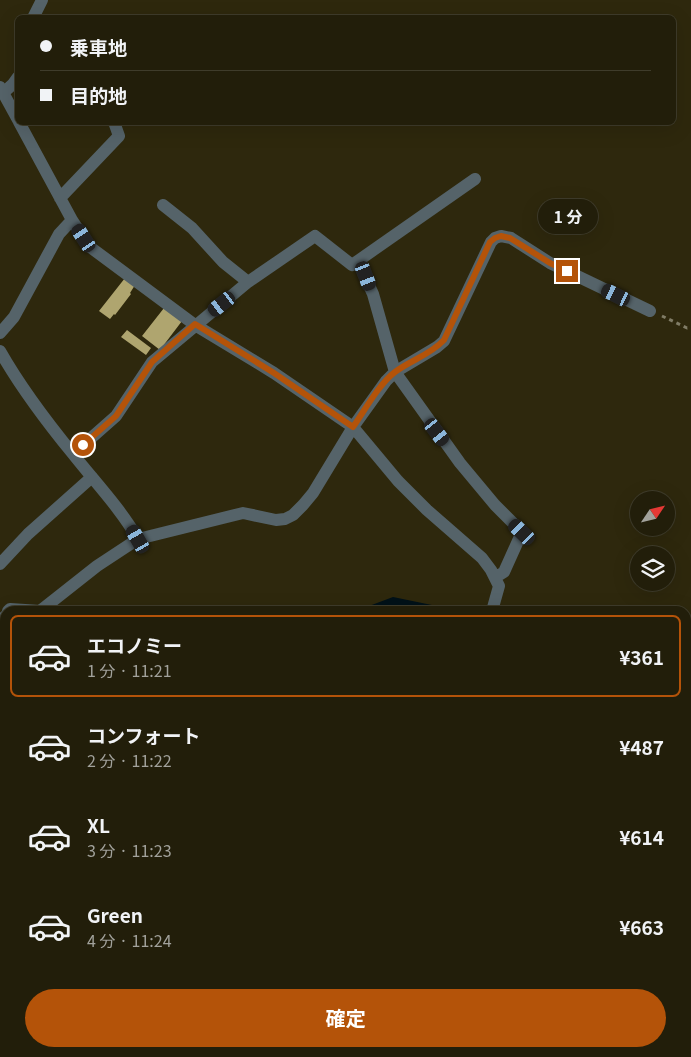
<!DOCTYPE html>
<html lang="ja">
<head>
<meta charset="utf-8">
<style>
	body { margin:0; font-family:Georgia,"Noto Sans JP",serif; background:#2e2b18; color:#f1f3f6; height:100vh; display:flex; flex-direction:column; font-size:19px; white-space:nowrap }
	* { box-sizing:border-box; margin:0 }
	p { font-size:16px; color:#a2a29c }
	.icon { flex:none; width:28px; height:28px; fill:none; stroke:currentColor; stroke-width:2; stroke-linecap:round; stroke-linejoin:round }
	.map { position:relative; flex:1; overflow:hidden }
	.side { position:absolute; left:0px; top:606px; width:691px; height:451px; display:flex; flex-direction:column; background:#221e0a; border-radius:15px 15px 0 0; box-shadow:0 5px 20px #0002,0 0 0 1px #3f3c2b }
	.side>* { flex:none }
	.hud { position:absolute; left:15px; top:15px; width:661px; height:110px; border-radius:8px; box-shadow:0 5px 20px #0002,0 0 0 1px #3f3c2b; display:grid; align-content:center; height:110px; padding:0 25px; background:#221e0a }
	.needle { width:32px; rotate:55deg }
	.controls { position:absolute; left:630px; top:491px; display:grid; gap:10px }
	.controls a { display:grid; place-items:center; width:45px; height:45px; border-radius:50%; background:#221e0a; box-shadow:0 5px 20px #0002,0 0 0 1px #3f3c2b; font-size:25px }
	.end { position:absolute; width:22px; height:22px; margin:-11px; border:6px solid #b45309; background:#fff; box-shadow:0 0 0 2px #fff }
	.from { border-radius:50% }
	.bubble { position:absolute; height:35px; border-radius:18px; background:#221e0a; box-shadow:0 5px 20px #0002,0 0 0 1px #3f3c2b; font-size:16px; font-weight:700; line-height:35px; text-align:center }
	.car { position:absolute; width:15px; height:30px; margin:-15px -8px; border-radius:6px; box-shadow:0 0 4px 1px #0007; background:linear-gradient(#222 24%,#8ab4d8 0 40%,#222 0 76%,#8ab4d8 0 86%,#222 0) }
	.hud b { display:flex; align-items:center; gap:18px; height:48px; font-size:19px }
	.hud b+b { border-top:1px solid #3f3c2b }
	.hud i { width:12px; height:12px; background:#f1f3f6 }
	ul { padding:9px 0 0; list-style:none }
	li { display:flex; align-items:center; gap:15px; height:82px; margin:0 10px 8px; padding:0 15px; border:2px solid transparent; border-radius:8px }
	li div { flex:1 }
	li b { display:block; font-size:19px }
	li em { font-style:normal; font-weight:700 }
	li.on { border-color:#b45309 }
	li>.icon { width:45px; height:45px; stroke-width:1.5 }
	.primary-button { display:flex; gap:10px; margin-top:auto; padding:10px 25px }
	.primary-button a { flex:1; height:58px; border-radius:30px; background:#b45309; color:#fff; font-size:20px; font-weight:700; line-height:58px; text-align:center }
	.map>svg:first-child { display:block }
</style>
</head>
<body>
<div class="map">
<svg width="691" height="1057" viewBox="0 0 691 1057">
	<rect width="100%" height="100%" fill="#2e280d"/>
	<!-- water -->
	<path fill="#011118" d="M393 597 456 610 359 611 361 609Z"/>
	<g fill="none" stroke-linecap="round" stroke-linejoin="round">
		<!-- river -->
		<path stroke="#011118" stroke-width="31" d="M686 754 691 748
			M435 1057 439 1052"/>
	</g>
	<!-- building -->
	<path fill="#afa56f" d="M125 278 135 285 130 293 131 294 115 315 114 314 110 319 99 311Z
		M164 308 182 321 160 350 142 336Z
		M127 330 151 348 146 355 121 337Z"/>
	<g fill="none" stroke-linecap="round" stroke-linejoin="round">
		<!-- path -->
		<path stroke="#807c66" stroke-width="3" stroke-dasharray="4 4" stroke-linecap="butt" d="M662 316 687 328 691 327"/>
		<!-- minor -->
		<path stroke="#556369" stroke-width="12" d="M33 18 42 0
			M0 87 18 120
			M3 93 13 84 18 77
			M19 122 72 220 90 247 195 325 274 373 353 427 398 481 427 510 482 558 491 570 499 586 492 611
			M60 198 119 136 114 122
			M163 205 192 228 223 262 248 282
			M358 261 373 294 395 372 460 463 495 505 522 532 504 572 496 577
			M0 333 14 317 59 234 72 220
			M0 351C21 388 46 421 73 454 95 482 120 508 138 539
			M73 454 116 416 152 362 248 282 315 236 352 265 475 179
			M0 564 28 534 92 477
			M8 611 10 609 40 611 97 566 138 539 243 513 276 520 285 519 293 515 303 505 313 493 353 427 386 381 395 372 437 347 444 341 491 242 495 238 501 236 511 238 550 263 650 311
			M0 624 5 616
			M686 861 691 872
			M686 1029 691 1020
			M271 1057 274 1052
			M674 1057 676 1052"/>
		<!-- major -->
		<path stroke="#819daa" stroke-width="12" d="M0 655 5 660
			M403 1052 408 1057"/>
	</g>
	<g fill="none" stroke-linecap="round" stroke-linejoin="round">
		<!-- route -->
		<path stroke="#b45309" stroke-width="6" d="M83 445 116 416 152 362 195 324 274 373 353 427C365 410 379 384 395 372 411 360 430 355 444 340L490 242 495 238 501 236 510 238 550 263 567 271"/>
	</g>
</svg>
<div class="controls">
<a><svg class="needle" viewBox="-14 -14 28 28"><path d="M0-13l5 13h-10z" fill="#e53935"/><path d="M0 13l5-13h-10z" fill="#a2a29c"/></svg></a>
<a><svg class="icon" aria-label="layers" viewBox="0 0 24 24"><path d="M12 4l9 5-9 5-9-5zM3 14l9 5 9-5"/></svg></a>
</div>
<i class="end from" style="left:83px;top:445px"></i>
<i class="end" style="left:567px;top:271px"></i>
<div class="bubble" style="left:538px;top:199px;width:60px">1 分</div>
<i class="car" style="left:84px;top:238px;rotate:327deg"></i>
<i class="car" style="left:366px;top:276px;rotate:159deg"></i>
<i class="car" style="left:616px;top:295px;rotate:296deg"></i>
<i class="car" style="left:222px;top:304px;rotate:232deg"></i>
<i class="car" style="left:437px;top:432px;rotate:143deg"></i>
<i class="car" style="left:522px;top:532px;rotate:314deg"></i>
<i class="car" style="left:138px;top:539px;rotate:330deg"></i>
<div class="hud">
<b><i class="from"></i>乗車地</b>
<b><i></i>目的地</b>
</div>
<section class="side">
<ul>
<li class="on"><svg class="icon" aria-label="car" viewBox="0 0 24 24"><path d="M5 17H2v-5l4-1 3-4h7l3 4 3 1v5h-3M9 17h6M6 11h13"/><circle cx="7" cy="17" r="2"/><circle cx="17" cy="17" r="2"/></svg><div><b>エコノミー</b><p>1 分 · 11:21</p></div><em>¥361</em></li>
<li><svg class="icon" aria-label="car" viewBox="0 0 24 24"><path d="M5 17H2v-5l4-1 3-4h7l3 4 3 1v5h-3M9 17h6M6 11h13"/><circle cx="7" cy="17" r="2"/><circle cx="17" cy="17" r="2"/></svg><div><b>コンフォート</b><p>2 分 · 11:22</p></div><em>¥487</em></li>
<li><svg class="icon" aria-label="car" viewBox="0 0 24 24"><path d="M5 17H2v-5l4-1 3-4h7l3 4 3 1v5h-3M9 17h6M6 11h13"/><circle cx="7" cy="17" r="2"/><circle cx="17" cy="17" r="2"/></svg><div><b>XL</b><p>3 分 · 11:23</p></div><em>¥614</em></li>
<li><svg class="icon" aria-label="car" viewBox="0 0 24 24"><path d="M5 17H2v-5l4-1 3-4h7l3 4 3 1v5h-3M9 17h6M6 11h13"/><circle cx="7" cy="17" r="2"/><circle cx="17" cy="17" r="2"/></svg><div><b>Green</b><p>4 分 · 11:24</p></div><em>¥663</em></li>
</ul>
<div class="primary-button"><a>確定</a></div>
</section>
</div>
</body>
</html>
